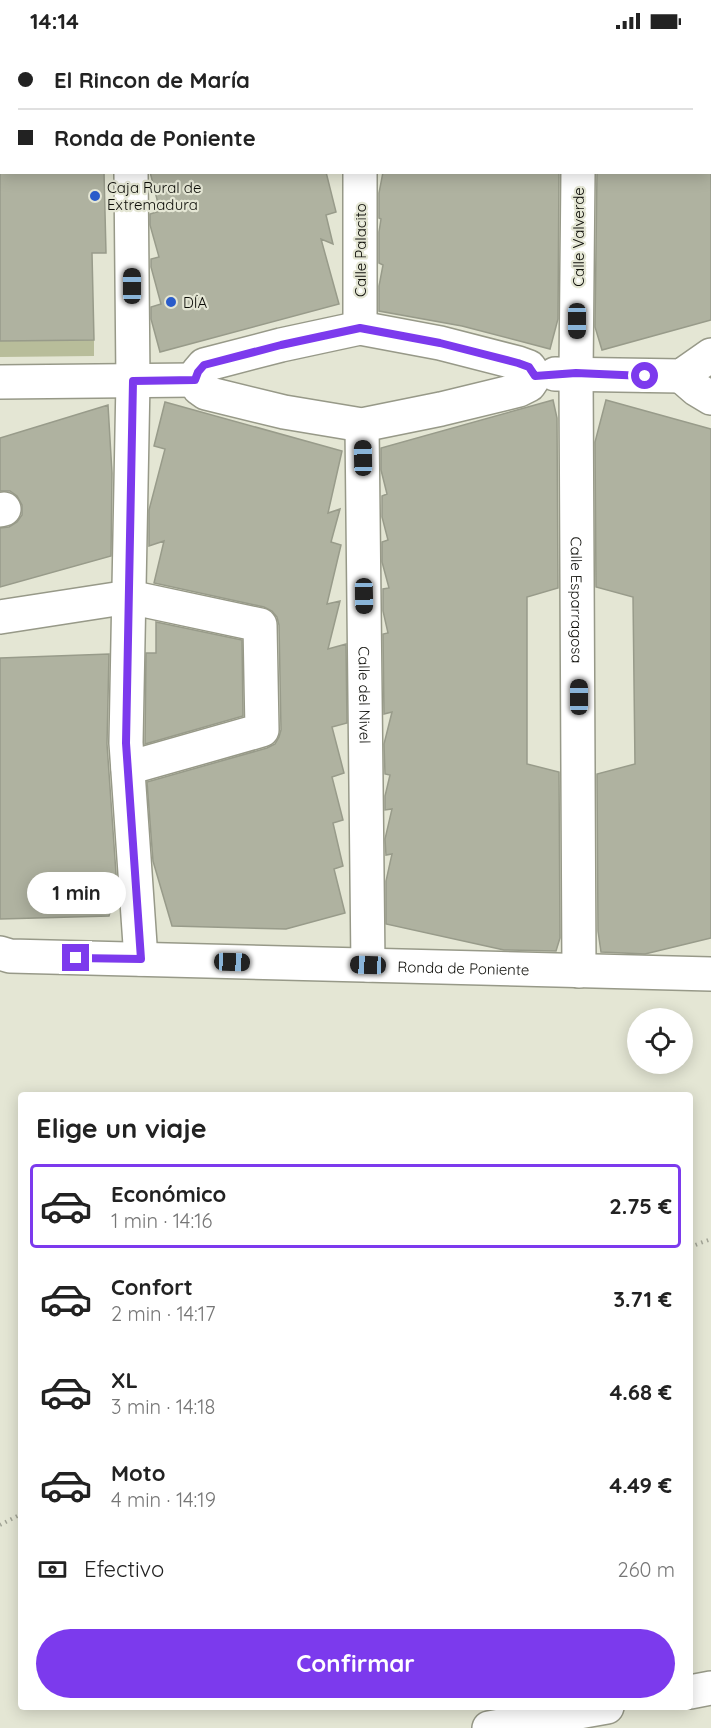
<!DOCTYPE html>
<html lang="es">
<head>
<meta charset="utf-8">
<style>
	body { margin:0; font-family:Quicksand,sans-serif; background:#f6f6f6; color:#222; height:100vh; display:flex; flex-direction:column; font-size:22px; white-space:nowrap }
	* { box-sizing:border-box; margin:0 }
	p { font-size:20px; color:#767676 }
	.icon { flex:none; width:33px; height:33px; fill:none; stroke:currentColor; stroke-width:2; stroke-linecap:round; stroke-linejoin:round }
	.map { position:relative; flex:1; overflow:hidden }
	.drawer { position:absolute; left:18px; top:1050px; width:675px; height:618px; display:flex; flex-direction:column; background:#fff; border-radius:6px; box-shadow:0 3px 15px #0003 }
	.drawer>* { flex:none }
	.hud { position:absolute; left:0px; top:0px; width:711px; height:132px; box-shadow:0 3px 15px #0003; display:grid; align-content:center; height:132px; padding:0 18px; background:#fff }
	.controls { position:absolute; left:627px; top:966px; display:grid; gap:12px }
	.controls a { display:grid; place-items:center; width:66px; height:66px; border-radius:50%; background:#fff; box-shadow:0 3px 15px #0003; font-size:30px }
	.end { position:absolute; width:27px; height:27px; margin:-14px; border:8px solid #7c3aed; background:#fff; box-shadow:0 0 0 3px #fff }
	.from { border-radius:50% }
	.bubble { position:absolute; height:42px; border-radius:21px; background:#fff; box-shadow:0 3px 15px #0003; font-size:20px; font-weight:700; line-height:42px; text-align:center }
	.car { position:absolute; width:18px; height:36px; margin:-18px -9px; border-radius:8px; box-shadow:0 0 4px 2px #0007; background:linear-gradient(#222 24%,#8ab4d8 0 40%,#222 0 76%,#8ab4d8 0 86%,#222 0) }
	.hud b { display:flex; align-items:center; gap:21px; height:57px; font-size:22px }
	.hud b+b { border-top:2px solid #e0e0e0 }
	.hud i { width:15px; height:15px; background:#222 }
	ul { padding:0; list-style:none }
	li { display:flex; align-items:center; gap:18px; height:84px; margin:0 12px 9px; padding:0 6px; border:3px solid transparent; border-radius:6px }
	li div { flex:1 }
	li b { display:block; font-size:22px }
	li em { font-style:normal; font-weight:700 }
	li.on { border-color:#7c3aed }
	li>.icon { width:54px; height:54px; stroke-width:1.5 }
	h2 { padding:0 18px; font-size:27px; line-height:72px }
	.pay { display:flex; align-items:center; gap:15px; height:66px; padding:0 18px; font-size:22px }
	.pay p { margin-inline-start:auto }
	.action { display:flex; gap:12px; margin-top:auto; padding:12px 18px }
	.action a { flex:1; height:69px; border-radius:36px; background:#7c3aed; color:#fff; font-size:24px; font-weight:700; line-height:69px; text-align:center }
	.status { display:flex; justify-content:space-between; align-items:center; height:42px; padding:0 30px; background:#fff; direction:ltr }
	.status svg { height:16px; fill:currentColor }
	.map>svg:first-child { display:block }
</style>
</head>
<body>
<div class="status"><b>14:14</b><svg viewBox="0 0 49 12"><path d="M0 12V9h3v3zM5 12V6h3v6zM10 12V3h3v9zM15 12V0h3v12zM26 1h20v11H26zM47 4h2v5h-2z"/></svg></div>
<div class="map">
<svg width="711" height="1686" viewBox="0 0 711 1686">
	<rect width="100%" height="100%" fill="#e4e6d4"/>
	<!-- green -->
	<path fill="#b8bd9a" d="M94 298V314L0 315V299Z"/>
	<!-- building -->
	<path fill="#afb2a0" stroke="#989b8a" stroke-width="1.5" d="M0 130H104L106 211H92L94 298 0 299Z
		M150 130H326L336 170 326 173 333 202 321 197 339 262 160 310 151 277V265L161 262 151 225V217L159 215 150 183V172L160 169Z
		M383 130H559L558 277 550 307 462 284 379 269V244L383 223 379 221V190L381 177 379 176V151Z
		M597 130H711V278L602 308 595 285Z
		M553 358 557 376 558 546 527 555V722L559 730 560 896 556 909 504 908 386 882V839L392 812 386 813 385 797 392 767 385 768V754L390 733 385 732 384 702 392 670 384 672 383 592 388 591 383 569V547L389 546 382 520V500L388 498 382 475V454L387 452 381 428V406Z
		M606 358 711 387V896L645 912 601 910 598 889 597 732 635 722 633 555 596 545 595 400Z
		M165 360 342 409 328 471 340 467 331 500 341 503 327 562 340 559 328 607 346 602 347 681 332 685 344 731 332 735 343 778 333 781 343 824 334 827 345 871 286 887 172 884 153 819 147 740 267 706 275 702 279 695 281 688 279 583 277 575 272 569 264 565 154 541 164 499 149 504V468L165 407 154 404Z
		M108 363 112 431 111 514 0 545V486L9 485 17 480 22 473V463L17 454 10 449H0V396Z
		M156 580 242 598 243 674 145 702 146 611H156Z
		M109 612 107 702 117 846 109 874 0 877V616Z"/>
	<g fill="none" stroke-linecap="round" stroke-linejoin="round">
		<!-- street casing -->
		<g stroke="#979988" stroke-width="36">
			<g id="street">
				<path d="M130 0V2"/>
				<path d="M359 0V2"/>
				<path d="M579 0V2"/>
				<path d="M131 130 133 339 126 701 141 917"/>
				<path d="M360 130V286"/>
				<path id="s1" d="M578 130 576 331 579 929"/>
				<path d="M360 286 440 301 518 321 529 325 535 334 529 343 519 348 441 367 362 383 284 370 206 351 199 346 195 338 198 330 204 323 281 303Z"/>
				<path d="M555 332 681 334 711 313"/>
				<path d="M681 334 696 347 711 356"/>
				<path d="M0 340 195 338"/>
				<path id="s2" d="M362 383 368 923"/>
				<path d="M0 468 4 467"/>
				<path d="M0 575 129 555 260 583 262 688 128 726"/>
				<path id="s3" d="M0 911 10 914 711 932"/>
				<path d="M690 1650 711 1646"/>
				<path d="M489 1686 607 1665"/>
			</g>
		</g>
		<!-- path -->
		<path stroke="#a2a496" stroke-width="4" stroke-dasharray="1.5 4.5" stroke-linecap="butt" d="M270 0V2
			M690 1205 711 1197
			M0 1483 21 1472"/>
		<!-- street -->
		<use href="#street" stroke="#fff" stroke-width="33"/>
	</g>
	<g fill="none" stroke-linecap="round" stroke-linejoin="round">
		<!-- route -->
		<path stroke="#7c3aed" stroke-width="8" d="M76 916 141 917 126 701 133 339 195 338 198 330 204 323 281 303 360 286 440 301 518 321 529 325 535 334 576 331 645 334"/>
	</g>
	<!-- markers -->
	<g fill="#2a5cca" stroke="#e4e6d4" stroke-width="2">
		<circle cx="95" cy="154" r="6"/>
		<circle cx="171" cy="260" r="6"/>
	</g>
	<g text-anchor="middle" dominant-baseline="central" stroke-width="4.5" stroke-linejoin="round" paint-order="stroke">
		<!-- poi labels -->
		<g font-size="15" fill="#0c0c07" stroke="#e4e6d4" text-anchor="start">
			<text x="107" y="145">Caja Rural de<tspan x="107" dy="17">Extremadura</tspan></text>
			<text x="183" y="260">DÍA</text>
		</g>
		<!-- street labels -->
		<g font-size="15" fill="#0c0c07" stroke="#e4e6d4">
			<text transform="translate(578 195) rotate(-90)">Calle Valverde</text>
			<text transform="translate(360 208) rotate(-90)">Calle Palacito</text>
			<text stroke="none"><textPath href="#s1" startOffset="428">Calle Esparragosa</textPath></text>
			<text stroke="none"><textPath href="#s2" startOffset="270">Calle del Nivel</textPath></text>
			<text stroke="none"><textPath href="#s3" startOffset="464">Ronda de Poniente</textPath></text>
		</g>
	</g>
</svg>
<div class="controls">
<a><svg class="icon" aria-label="locate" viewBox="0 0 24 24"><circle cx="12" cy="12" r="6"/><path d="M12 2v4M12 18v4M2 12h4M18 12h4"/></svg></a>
</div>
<i class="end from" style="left:645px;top:334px"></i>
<i class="end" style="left:76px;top:916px"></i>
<div class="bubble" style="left:27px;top:830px;width:99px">1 min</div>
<i class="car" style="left:132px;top:244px;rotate:0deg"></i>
<i class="car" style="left:577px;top:279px;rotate:180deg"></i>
<i class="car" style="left:363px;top:416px;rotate:359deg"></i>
<i class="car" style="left:364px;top:554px;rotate:179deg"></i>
<i class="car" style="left:579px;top:655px;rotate:0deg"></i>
<i class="car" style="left:232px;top:920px;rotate:92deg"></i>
<i class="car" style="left:368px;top:923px;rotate:272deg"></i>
<div class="hud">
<b><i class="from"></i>El Rincon de María</b>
<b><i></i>Ronda de Poniente</b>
</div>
<section class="drawer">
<h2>Elige un viaje</h2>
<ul>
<li class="on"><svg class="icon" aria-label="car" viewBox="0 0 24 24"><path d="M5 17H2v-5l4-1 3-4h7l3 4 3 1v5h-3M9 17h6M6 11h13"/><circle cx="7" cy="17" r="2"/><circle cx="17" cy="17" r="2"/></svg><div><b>Económico</b><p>1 min · 14:16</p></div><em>2.75 €</em></li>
<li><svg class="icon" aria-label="car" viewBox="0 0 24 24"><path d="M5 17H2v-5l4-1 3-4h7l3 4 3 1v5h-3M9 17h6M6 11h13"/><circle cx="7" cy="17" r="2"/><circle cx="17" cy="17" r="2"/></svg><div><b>Confort</b><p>2 min · 14:17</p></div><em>3.71 €</em></li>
<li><svg class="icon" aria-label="car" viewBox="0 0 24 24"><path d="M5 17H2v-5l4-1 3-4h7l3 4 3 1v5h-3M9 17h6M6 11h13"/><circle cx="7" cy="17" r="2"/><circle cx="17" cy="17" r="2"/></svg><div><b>XL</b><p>3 min · 14:18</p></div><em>4.68 €</em></li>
<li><svg class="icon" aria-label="car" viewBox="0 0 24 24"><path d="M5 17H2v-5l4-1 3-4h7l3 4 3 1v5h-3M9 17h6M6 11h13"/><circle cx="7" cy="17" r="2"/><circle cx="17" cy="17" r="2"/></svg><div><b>Moto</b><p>4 min · 14:19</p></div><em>4.49 €</em></li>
</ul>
<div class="pay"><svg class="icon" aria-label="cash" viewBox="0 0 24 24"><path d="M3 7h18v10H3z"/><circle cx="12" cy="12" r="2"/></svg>Efectivo<p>260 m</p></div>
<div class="action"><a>Confirmar</a></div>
</section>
</div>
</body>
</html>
